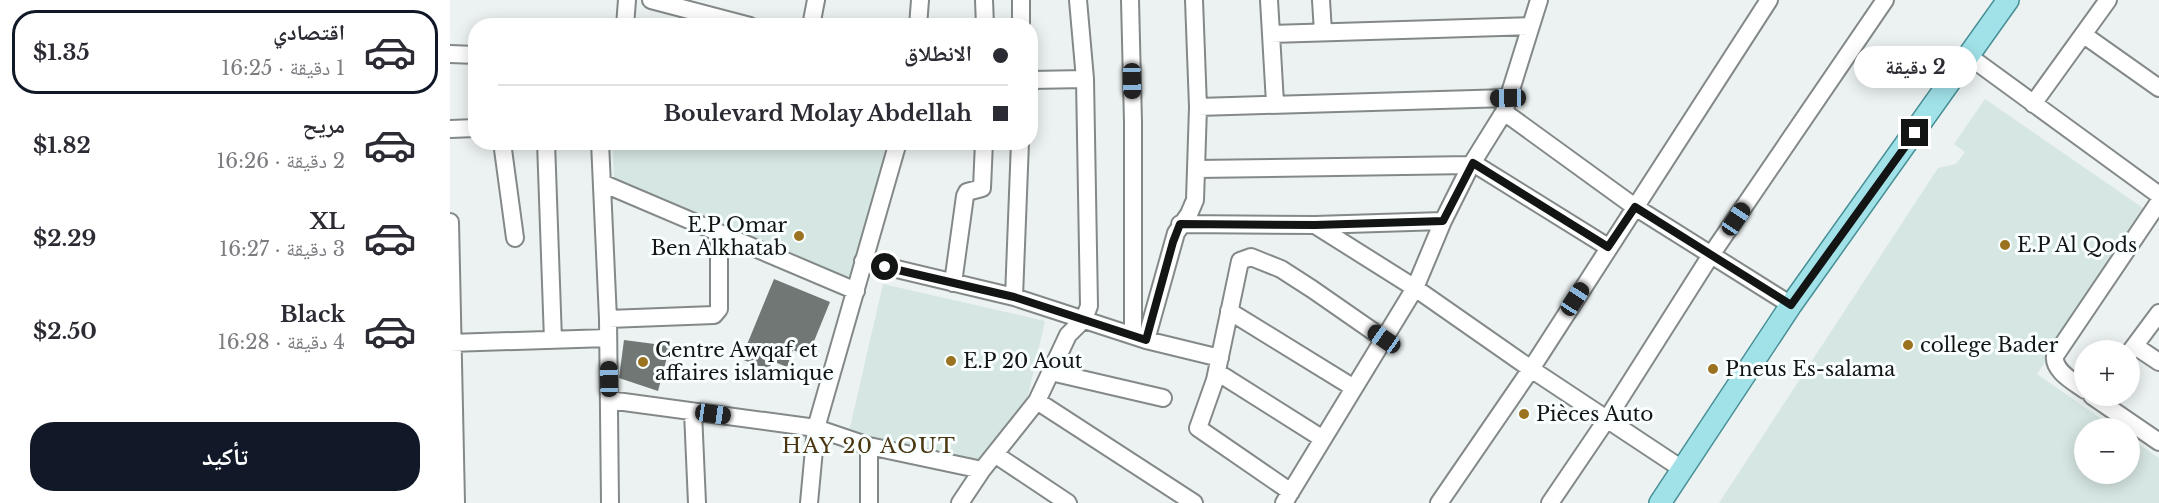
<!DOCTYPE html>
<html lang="ar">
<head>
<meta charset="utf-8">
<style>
	body { margin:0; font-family:"Libre Baskerville","Noto Naskh Arabic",serif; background:#f2f2f3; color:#2b2b33; direction:rtl; height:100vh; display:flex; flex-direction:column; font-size:22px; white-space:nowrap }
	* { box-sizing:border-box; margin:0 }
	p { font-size:20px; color:#7c7c81 }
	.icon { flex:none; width:33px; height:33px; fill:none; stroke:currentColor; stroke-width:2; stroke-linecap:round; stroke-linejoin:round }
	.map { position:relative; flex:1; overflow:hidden; direction:ltr }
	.sheet { display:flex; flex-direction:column; background:#fff; width:450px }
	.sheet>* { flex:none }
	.guide { position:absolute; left:18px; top:18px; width:570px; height:132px; border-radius:24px; box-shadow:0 3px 15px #0003; direction:rtl; display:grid; align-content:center; height:132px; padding:0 30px; background:#fff }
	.controls { position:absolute; left:1624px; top:340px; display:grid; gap:12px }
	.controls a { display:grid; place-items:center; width:66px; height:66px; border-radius:50%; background:#fff; box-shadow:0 3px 15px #0003; font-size:30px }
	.end { position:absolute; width:27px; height:27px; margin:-14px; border:8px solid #131515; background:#fff; box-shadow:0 0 0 3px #fff }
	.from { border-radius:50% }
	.bubble { position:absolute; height:42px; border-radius:21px; background:#fff; box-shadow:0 3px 15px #0003; font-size:20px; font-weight:800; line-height:42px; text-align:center; direction:rtl }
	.car { position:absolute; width:18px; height:36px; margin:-18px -9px; border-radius:8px; box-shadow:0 0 4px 2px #0007; background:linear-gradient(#222 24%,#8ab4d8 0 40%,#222 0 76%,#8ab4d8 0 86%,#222 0) }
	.guide b { display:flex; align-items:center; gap:21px; height:57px; font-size:22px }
	.guide b+b { border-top:2px solid #e1e1e2 }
	.guide i { width:15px; height:15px; background:#2b2b33 }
	ul { padding:10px 0 0; list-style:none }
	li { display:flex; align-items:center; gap:18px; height:84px; margin:0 12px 9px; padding:0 18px; border:3px solid transparent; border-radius:24px }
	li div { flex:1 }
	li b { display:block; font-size:22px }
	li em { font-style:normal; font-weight:800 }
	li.selected { border-color:#111827 }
	li>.icon { width:54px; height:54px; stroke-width:1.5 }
	.action { display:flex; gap:12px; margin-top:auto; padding:12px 30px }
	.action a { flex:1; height:69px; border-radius:24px; background:#111827; color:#fff; font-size:24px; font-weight:800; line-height:69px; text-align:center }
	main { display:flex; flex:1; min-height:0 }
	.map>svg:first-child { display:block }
</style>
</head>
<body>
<main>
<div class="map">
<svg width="1709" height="503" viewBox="0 0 1709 503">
	<rect width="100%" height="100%" fill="#ebf2f1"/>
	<!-- built -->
	<path fill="#d6e6e3" d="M1535 99 1696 210 1587 374 1666 429H1635V474H1680V438L1709 458V503H1269L1488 168 1506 164 1515 152 1504 144Z
		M163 143H445L438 185 397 282 164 189Z
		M433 284 595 321 574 413 522 465 398 436Z"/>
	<!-- building -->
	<path fill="#717774" d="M324 279 380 302 358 356 343 350 337 367 322 361 319 370 291 359Z
		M174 340 220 346 208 391 169 378Z"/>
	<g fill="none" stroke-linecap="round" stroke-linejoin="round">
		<!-- minor casing -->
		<g stroke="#838988" stroke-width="20">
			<path id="minor" d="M201 0 300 26
				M534 0 535 26
				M571 0V26
				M680 0 683 122V334
				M819 0 825 103
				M871 0 873 32
				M175 26 177 0
				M361 26 366 0
				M468 26 470 0
				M821 34 1081 26
				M1634 35 1709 88
				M0 54 26 55
				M1520 57 1709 195
				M580 80 635 79
				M1583 104 1658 0
				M748 107 1058 98
				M1054 112 1185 207 1341 305
				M0 129 26 128
				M52 142 65 238
				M96 142 103 340
				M150 142 158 319 160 503
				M448 142 366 428 419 446 532 470
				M1023 163 1158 247
				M746 169 1021 165
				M152 183 406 291
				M0 222 6 503
				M730 224 865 225 993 221
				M865 225 965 288 1081 369 1232 469
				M413 261 564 297 696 340 770 358
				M503 283 515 196 517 192 532 188 534 142
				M564 297 570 142
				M779 311 904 388
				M158 319 264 315 269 309V233
				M696 340 726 233 739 214 745 200 748 107 744 0
				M0 343 158 338
				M1685 346 1709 362
				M1680 352 1709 313
				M601 372 713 398
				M767 372 873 439
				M1635 390C1624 382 1603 371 1605 356L1709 202
				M1642 396 1709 442
				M159 400 366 428 359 503
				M587 401 744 503
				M243 412 247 503
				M546 455 618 503
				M841 492 748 428 765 380 790 261 801 257 831 269 862 289 934 339
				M419 503V446
				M510 503 532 470 587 401 618 335 634 319 639 306 635 79 628 0
				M834 503 965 288 993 221 1021 165 1054 112 1089 0
				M989 503 1081 369 1319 0
				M1100 503 1157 419 1261 255 1435 0"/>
		</g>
		<!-- major casing -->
		<g stroke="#478e95" stroke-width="24">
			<path id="major" d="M1210 503 1341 305 1558 0"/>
		</g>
		<!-- minor -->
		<use href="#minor" stroke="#fff" stroke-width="16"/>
		<!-- major -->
		<use href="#major" stroke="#a1e2e9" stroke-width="21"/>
	</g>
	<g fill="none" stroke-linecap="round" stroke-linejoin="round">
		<!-- route -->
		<path stroke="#131515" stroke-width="8" d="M435 267 564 297 696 340 723 242 730 224 865 225 993 221 1023 163 1158 247 1185 207 1341 305 1465 133"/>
	</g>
	<!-- markers -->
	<g fill="#9b7220" stroke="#f9fffe" stroke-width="2">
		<circle cx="349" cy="236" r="6"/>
		<circle cx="1555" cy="245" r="6"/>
		<circle cx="1458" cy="345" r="6"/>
		<circle cx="501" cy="361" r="6"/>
		<circle cx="193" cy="362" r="6"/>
		<circle cx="1263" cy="369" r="6"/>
		<circle cx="1074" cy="414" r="6"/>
	</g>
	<g text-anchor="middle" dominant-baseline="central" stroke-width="6" stroke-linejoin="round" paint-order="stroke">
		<!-- poi labels -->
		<g font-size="20" fill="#131515" stroke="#f9fffe" text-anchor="start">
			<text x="337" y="225" text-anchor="end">E.P Omar<tspan x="337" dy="23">Ben Alkhatab</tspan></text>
			<text x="1567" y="245">E.P Al Qods</text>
			<text x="1470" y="345">college Bader</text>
			<text x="205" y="350">Centre Awqaf et<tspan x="205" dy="23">affaires islamique</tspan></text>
			<text x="513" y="361">E.P 20 Aout</text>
			<text x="1275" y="369">Pneus Es-salama</text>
			<text x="1086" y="414">Pièces Auto</text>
		</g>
		<!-- neighbourhood labels -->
		<g font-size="21" letter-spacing="1.5" fill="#4c3712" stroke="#f9fffe">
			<text x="419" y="446">HAY 20 AOUT</text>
		</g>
	</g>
</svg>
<div class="controls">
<a>+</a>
<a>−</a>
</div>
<i class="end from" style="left:435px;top:267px"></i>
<i class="end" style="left:1465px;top:133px"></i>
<div class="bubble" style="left:1404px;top:46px;width:123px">2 دقيقة</div>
<i class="car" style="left:682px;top:81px;rotate:179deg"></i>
<i class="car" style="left:1058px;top:98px;rotate:269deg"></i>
<i class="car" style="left:1286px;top:219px;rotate:34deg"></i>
<i class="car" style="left:1125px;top:299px;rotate:33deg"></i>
<i class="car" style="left:934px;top:339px;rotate:305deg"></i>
<i class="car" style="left:159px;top:379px;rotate:359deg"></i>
<i class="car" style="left:263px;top:414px;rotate:98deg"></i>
<div class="guide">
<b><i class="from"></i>الانطلاق</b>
<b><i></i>Boulevard Molay Abdellah</b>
</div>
</div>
<section class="sheet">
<ul>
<li class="selected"><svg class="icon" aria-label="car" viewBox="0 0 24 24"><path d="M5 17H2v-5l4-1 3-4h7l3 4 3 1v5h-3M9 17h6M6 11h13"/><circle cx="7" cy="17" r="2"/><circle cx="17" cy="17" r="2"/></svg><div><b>اقتصادي</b><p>1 دقيقة · 16:25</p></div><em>$1.35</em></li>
<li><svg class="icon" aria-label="car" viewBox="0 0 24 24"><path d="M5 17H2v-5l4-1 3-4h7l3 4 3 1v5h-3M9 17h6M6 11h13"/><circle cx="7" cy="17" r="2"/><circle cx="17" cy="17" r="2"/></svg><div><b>مريح</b><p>2 دقيقة · 16:26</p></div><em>$1.82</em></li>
<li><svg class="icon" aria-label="car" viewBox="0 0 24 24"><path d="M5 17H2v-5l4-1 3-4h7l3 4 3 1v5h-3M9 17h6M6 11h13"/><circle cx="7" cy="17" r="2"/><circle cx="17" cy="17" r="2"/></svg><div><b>XL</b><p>3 دقيقة · 16:27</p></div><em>$2.29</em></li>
<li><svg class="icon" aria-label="car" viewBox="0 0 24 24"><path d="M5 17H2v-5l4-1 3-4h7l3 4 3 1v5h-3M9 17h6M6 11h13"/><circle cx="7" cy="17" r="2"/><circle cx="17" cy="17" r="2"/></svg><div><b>Black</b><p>4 دقيقة · 16:28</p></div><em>$2.50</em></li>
</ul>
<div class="action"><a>تأكيد</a></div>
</section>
</main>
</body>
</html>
